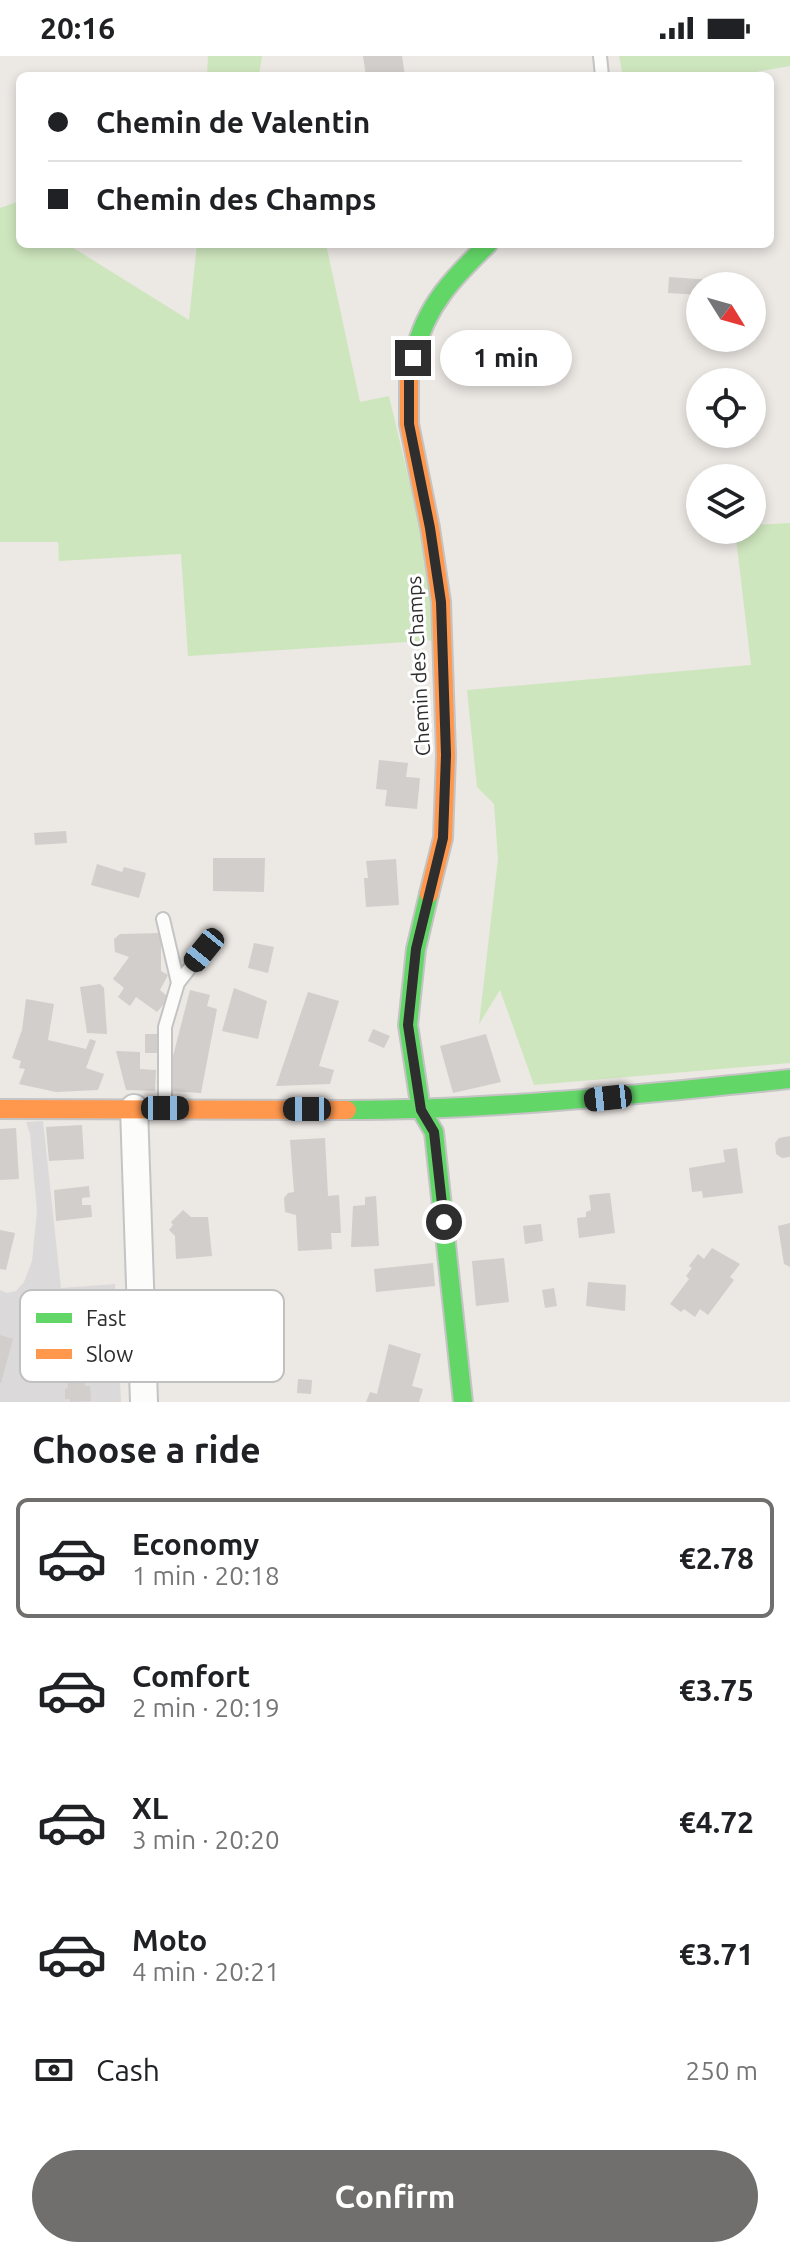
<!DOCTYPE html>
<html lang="en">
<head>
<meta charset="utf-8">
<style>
	body { margin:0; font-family:Ubuntu,sans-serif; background:#f2f2f2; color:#202124; height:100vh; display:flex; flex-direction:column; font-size:30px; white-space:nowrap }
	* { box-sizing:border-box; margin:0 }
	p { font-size:26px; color:#757577 }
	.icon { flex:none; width:44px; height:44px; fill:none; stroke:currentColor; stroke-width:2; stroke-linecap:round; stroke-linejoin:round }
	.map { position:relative; height:1346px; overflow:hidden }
	.side { display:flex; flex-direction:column; background:#fff; flex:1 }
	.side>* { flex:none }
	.hud { position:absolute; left:16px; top:16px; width:758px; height:176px; border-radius:12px; box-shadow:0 4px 12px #0003; display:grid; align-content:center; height:176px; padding:0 32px; background:#fff }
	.needle { width:52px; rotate:127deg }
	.buttons { position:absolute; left:686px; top:216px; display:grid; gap:16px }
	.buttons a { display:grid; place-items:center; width:80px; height:80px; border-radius:50%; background:#fff; box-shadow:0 4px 12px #0003; font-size:40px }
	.end { position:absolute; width:36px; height:36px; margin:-18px; border:10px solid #2e2e2e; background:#fff; box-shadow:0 0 0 4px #fff }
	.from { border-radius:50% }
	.bubble { position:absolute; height:56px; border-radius:28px; background:#fff; box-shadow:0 4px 12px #0003; font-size:26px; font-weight:600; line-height:56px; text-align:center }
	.car { position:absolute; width:24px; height:48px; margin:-24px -12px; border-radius:10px; box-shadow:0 0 6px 2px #0007; background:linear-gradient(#222 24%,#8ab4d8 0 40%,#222 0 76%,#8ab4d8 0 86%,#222 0) }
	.hud b { display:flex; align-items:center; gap:28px; height:76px; font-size:30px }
	.hud b+b { border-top:2px solid #e0e0e0 }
	.hud i { width:20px; height:20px; background:#202124 }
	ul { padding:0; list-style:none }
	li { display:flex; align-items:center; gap:24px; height:120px; margin:0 16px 12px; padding:0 16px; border:4px solid transparent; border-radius:12px }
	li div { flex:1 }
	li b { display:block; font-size:30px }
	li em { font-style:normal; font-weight:600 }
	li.on { border-color:#706f6e }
	li>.icon { width:72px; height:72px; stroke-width:1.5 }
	h2 { padding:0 32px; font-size:36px; line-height:96px }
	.pay { display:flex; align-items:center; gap:20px; height:88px; padding:0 32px; font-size:30px }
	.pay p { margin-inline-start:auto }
	.button { display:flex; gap:16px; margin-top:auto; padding:16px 32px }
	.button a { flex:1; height:92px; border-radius:48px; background:#706f6e; color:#fff; font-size:32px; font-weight:600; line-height:92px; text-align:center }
	.status { display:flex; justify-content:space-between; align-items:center; height:56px; padding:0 40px; background:#fff; direction:ltr }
	.status svg { height:22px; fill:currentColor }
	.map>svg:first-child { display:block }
</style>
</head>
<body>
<div class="status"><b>20:16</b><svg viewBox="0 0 49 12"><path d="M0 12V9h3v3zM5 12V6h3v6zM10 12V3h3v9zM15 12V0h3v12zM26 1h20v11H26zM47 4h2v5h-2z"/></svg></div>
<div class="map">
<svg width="790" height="1346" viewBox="0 0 790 1346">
	<rect width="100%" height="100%" fill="#ece8e4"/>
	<!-- industrial -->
	<path fill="#dcd9db" d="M43 1065 61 1232 115 1228 121 1346H0V1234L7 1237 16 1235 24 1226 32 1205 37 1155 30 1078 26 1066Z"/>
	<!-- green -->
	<path fill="#cee6be" d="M208 0H262L259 20H207Z
		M619 0H790V10L733 20H623Z
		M20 145V188H67L189 264 197 188H326L360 346 389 340 423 483 439 584 188 600 181 498 59 505 58 486H0V152Z
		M790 467V1007L534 1029 500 934 479 968 498 803 494 748 477 731 467 634 751 609 735 474H752V469Z"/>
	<!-- building -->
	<path fill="#d1cecb" d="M363 0H402L405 20H366Z
		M669 221 713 224 712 230H700V239L668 237Z
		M379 704 408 707 406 721 420 722 417 753 385 750 387 734 376 733Z
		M66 775 67 787 35 789 34 777Z
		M213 802H265L264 836 213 835Z
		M396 803 399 849 366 851 364 822H368L366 805Z
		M97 808 122 816 124 811 146 817 139 842 91 829Z
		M161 877V915L168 919 160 934 169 942 157 956 136 941 130 950 118 941 124 932 113 923 129 901 115 896 114 883 120 878Z
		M254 887 274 891 268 917 248 912Z
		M100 928 104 932 107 978 87 977 80 931Z
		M234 932 267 945 258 983 222 975Z
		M190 934 210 939 207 950 217 953 201 1037 168 1035 171 1008Z
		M308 936 339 945 319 1010 334 1014 330 1028 276 1030Z
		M26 943 54 948 48 984 86 993 90 983 96 985 86 1012 104 1018 98 1034 56 1036 19 1028 25 1013 19 1012 21 1005 12 1002 22 974Z
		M373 973 390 980 384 992 368 985Z
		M145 978H157V997H145Z
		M486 978 501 1026 453 1037 440 990Z
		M116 995 140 996V1013L156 1014 155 1035 126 1034Z
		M82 1069 84 1103 49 1105 46 1071Z
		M16 1072 19 1123 0 1124V1073Z
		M790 1080V1101L782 1102 776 1098 775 1087 779 1082Z
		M325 1082 328 1140 339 1139 341 1177H331L332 1193 298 1195 296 1159 285 1156 284 1142 288 1137 294 1136 290 1084Z
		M737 1092 743 1137 703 1142 702 1135 692 1136 689 1112 725 1106 723 1094Z
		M89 1130 90 1141 82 1142V1149H91L92 1161 56 1165 54 1134Z
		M610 1137 615 1177 579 1182 577 1162 586 1161V1156L591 1154 589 1139Z
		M376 1140 379 1190 351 1191 353 1150 365 1149V1141Z
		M183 1154 191 1161H208L212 1200 176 1203 175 1180 169 1174 173 1169 171 1166Z
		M790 1167V1211L784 1208 778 1170Z
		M541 1168 543 1185 525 1188 523 1170Z
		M0 1174 15 1177 6 1214 0 1213Z
		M712 1192 740 1208 730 1221 734 1224 708 1259 700 1253 695 1261 684 1253 681 1256 670 1248 689 1223 686 1220 692 1212 689 1210 698 1198 704 1203Z
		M504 1202 509 1246 476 1250 472 1205Z
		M433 1207 435 1230 376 1236 374 1213Z
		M588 1226 626 1229 625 1255 586 1250Z
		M554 1232 557 1250 545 1252 542 1234Z
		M107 1240 110 1281H99L100 1301H91V1309L83 1310 85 1330H90L91 1345 70 1346V1343H65V1333L68 1332 62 1243Z
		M0 1279 13 1283 1 1327H0Z
		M389 1288 421 1298 412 1330 423 1333 419 1346H366L370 1336 377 1338Z
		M298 1323 312 1324 311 1338 297 1337Z"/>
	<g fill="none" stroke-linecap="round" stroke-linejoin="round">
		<!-- lane casing -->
		<g stroke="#c5c4c5" stroke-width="16">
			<path id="lane" d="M600 0 602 20
				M163 863 178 927 165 971V1052
				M178 927 204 894"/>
		</g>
		<!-- street casing -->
		<g stroke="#c5c4c5" stroke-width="30">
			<path id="street" d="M134 1052 144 1346"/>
		</g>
		<!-- fast casing -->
		<g stroke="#c5c4c5" stroke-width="22">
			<path id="fast" d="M415 297C425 250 455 220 488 188
				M429 838 416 893 408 969 421 1054 434 1076 463 1346
				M347 1054C496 1054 642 1038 790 1023"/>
		</g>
		<!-- slow casing -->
		<g stroke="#c5c4c5" stroke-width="22">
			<path id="slow" d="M415 297 409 321V368L430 472 441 546 446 699 443 782 429 838
				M0 1053 347 1054"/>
		</g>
		<!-- lane -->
		<use href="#lane" stroke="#fcfcfb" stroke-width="12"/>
		<!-- street -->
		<use href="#street" stroke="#fcfcfb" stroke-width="26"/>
		<!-- fast -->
		<use href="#fast" stroke="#63d668" stroke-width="18"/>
		<!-- slow -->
		<use href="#slow" stroke="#ff974d" stroke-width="18"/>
	</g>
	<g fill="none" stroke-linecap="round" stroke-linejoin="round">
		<!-- route -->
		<path stroke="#2e2e2e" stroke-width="10" d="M413 302 409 321V368L430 472 441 546 446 699 443 782 416 893 408 969 421 1054 434 1076 444 1166"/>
	</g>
	<g text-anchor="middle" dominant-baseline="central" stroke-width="6" stroke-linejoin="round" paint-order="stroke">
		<!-- street labels -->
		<g font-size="20" fill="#2e2e2e" stroke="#fff">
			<text transform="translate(418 610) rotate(-93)">Chemin des Champs</text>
		</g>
	</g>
	<!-- legend -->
	<rect x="20" y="1234" width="264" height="92" rx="12" fill="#fff" stroke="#c0c0c0" stroke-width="2"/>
	<rect x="36" y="1257" width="36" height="10" fill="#63d668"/>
	<rect x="36" y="1293" width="36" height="10" fill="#ff974d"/>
	<g font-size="22" fill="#2e2e2e">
		<text x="86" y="1270">Fast</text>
		<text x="86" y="1306">Slow</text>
	</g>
</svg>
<div class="buttons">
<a><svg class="needle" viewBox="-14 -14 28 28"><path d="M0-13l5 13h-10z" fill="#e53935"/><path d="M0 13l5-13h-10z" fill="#757577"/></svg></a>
<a><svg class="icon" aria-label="locate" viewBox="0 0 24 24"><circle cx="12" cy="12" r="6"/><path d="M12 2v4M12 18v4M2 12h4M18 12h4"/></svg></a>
<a><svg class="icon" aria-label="layers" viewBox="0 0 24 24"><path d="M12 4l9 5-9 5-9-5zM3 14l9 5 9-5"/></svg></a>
</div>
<i class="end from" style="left:444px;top:1166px"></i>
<i class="end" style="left:413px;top:302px"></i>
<div class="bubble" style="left:440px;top:274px;width:132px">1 min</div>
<i class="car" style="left:204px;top:894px;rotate:219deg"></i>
<i class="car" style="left:608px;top:1042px;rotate:264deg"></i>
<i class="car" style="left:165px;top:1052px;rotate:90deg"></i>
<i class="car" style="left:307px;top:1053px;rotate:270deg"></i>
<div class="hud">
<b><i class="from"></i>Chemin de Valentin</b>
<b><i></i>Chemin des Champs</b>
</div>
</div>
<section class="side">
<h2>Choose a ride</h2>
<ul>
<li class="on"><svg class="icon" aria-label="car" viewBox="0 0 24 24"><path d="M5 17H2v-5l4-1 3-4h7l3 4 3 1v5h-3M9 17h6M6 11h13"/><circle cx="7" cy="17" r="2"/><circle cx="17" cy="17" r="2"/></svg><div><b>Economy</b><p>1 min · 20:18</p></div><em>€2.78</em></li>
<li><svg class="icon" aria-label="car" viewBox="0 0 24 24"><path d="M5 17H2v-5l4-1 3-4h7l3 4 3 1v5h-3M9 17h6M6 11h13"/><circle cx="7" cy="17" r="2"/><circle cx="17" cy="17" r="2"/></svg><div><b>Comfort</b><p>2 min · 20:19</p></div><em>€3.75</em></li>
<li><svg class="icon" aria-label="car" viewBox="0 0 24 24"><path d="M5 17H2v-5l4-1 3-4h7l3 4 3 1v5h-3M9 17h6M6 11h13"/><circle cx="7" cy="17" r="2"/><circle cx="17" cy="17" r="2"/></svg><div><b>XL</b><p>3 min · 20:20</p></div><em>€4.72</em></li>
<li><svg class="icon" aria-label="car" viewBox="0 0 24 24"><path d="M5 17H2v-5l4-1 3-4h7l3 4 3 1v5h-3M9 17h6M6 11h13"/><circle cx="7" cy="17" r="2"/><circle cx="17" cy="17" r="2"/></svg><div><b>Moto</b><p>4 min · 20:21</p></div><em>€3.71</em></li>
</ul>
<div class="pay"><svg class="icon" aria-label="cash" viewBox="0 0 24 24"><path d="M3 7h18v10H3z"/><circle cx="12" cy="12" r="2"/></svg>Cash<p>250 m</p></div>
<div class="button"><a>Confirm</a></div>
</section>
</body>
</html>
